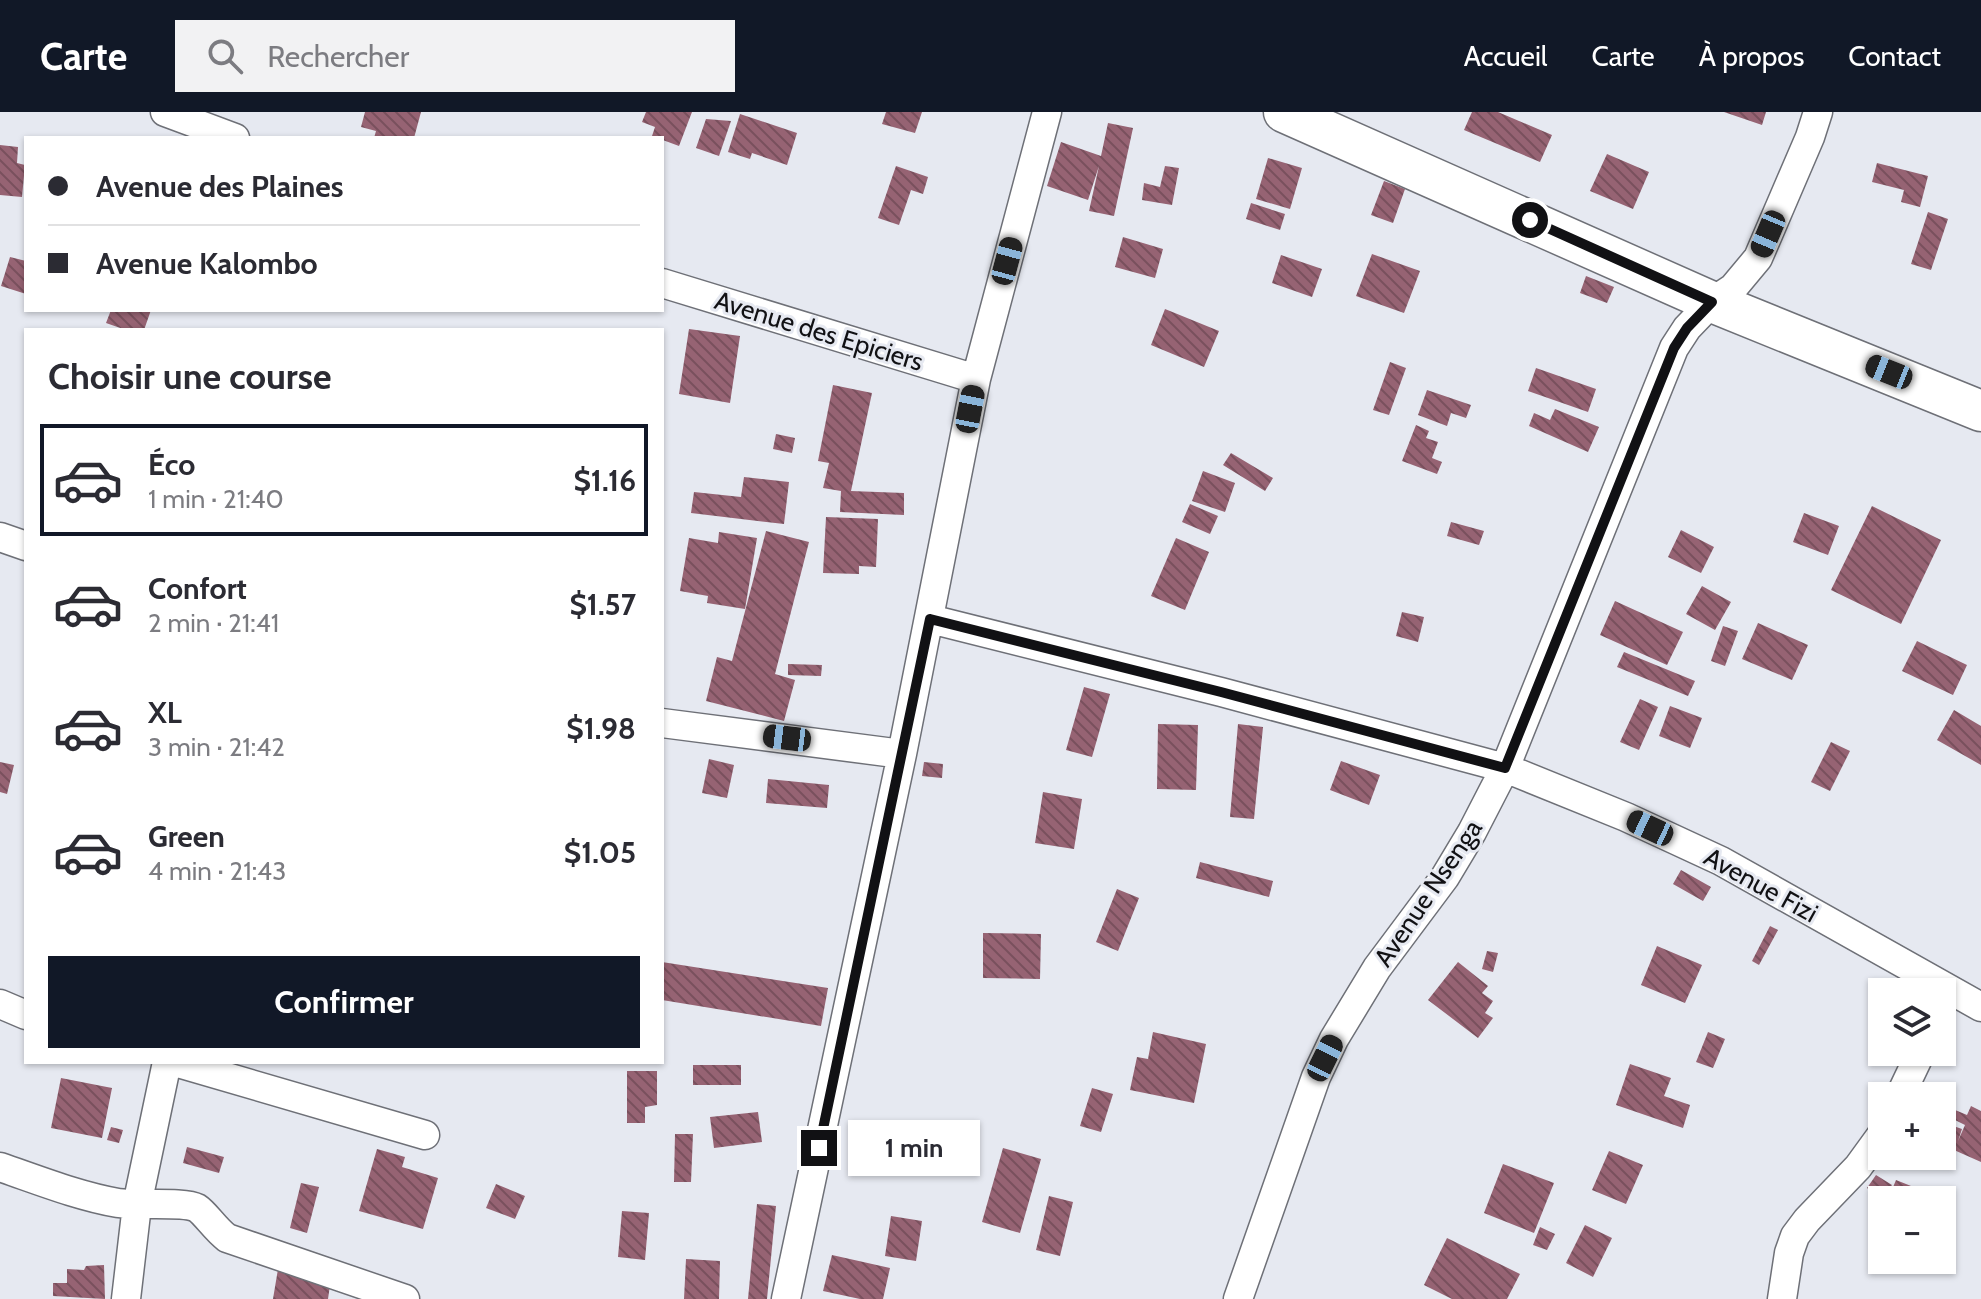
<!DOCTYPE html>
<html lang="fr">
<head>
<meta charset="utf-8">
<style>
	body { margin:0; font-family:Cabin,sans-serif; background:#f2f2f3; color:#2b2b33; height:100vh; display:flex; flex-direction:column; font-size:30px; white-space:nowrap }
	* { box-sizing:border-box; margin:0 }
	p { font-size:26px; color:#7c7c81 }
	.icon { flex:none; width:44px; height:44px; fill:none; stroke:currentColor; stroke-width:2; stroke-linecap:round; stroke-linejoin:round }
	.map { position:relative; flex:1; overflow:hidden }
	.side { position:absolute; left:24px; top:216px; width:640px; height:736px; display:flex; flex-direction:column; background:#fff; border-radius:0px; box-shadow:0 2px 6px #0004 }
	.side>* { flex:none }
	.banner { position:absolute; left:24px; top:24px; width:640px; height:176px; border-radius:0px; box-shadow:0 2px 6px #0004; display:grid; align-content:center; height:176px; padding:0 24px; background:#fff }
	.buttons { position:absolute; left:1868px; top:866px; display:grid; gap:16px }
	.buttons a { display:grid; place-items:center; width:88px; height:88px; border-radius:0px; background:#fff; box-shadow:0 2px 6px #0004; font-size:40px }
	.end { position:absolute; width:36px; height:36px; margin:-18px; border:10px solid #111114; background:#fff; box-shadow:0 0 0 4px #fff }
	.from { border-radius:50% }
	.bubble { position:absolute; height:56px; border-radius:0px; background:#fff; box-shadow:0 2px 6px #0004; font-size:26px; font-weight:800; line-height:56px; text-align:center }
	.car { position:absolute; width:24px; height:48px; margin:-24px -12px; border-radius:10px; box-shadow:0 0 6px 2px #0007; background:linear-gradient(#222 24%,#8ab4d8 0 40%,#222 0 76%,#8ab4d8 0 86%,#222 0) }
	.banner b { display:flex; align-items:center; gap:28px; height:76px; font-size:30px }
	.banner b+b { border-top:2px solid #e1e1e2 }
	.banner i { width:20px; height:20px; background:#2b2b33 }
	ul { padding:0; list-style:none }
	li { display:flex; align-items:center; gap:24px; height:112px; margin:0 16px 12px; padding:0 8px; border:4px solid transparent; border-radius:0px }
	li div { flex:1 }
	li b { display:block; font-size:30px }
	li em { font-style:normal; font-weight:800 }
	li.selected { border-color:#111827 }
	li>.icon { width:72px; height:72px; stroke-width:1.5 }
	h2 { padding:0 24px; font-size:36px; line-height:96px }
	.button { display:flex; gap:16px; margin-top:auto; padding:16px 24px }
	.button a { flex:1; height:92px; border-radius:0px; background:#111827; color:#fff; font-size:32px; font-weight:800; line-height:92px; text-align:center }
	header { display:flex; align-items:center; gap:48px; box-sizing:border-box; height:112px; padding:0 40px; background:#111827; color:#fff }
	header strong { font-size:38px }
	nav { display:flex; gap:44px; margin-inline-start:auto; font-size:28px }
	.search { width:560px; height:72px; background:#f2f2f3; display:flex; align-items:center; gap:20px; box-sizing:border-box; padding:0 28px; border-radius:0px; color:#7c7c81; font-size:30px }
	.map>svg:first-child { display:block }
</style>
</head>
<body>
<header>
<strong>Carte</strong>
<div class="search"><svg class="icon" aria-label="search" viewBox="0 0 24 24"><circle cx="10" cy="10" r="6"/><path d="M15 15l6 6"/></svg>Rechercher</div>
<nav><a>Accueil</a><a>Carte</a><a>À propos</a><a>Contact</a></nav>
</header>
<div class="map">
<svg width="1981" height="1187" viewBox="0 0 1981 1187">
	<defs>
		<pattern id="building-back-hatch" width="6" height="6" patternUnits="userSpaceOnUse" patternTransform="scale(2)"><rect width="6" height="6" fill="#966373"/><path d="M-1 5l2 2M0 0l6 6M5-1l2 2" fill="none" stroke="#79505d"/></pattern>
	</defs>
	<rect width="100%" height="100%" fill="#e6e9f1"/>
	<!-- building -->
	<path fill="url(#building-back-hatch)" d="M365 0H421L414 26H374L376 19 361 15Z
		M646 0H692L679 34 652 24 655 15 642 10Z
		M886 0H922L915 21 882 12Z
		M1472 0H1498L1552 23 1540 50 1464 18Z
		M1724 0H1766L1762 13Z
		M740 2 797 21 787 53 752 41 750 47 728 40Z
		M706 7 731 9 719 44 696 36Z
		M1108 11 1133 16 1114 104 1089 99 1099 54 1088 88 1047 74 1061 30 1101 44Z
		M0 33 18 35 17 51 25 53 22 85 0 83Z
		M1607 42 1649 60 1633 97 1590 79Z
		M1268 46 1302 56 1290 97 1256 87Z
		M1877 51 1928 64 1920 95 1901 90 1904 78 1872 70Z
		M896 54 928 65 923 82 911 78 899 113 878 106Z
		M1165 54 1179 56 1172 93 1142 88 1144 71 1160 75Z
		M1384 69 1405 77 1393 111 1371 103Z
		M1251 91 1285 102 1280 118 1246 107Z
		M1928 100 1948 107 1931 158 1911 152Z
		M1123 125 1163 137 1155 166 1115 155Z
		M1372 142 1420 159 1404 201 1356 184Z
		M1281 143 1322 157 1312 185 1272 171Z
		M10 145 26 149V182L1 174Z
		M1586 164 1614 175 1607 191 1580 181Z
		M1165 197 1219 219 1204 255 1151 233Z
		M111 198H151L144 218H126L106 211Z
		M689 217 740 224 730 291 679 282Z
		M1390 250 1406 256 1389 303 1373 298Z
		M1536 256 1596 277 1588 300 1528 279Z
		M833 273 872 281 851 379 904 381V403L840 400 841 379 823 376 829 351 818 349Z
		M1427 278 1471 293 1466 306 1451 301 1447 314 1418 303Z
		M1555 297 1599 315 1588 340 1529 314 1534 301 1550 308Z
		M1416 313 1429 319 1426 326 1438 330 1432 346 1442 350 1437 362 1402 349Z
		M776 322 795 326 792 341 773 337Z
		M1231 341 1273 366 1265 379 1223 353Z
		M1203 359 1235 371 1225 400 1192 389Z
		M744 365 789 370 784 412 691 401 694 380 741 385Z
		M1190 392 1218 404 1210 422 1182 410Z
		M1872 394 1941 428 1901 512 1831 478Z
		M1804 401 1839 414 1828 443 1793 430Z
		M826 405 878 407 876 455 859 454V462L823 461Z
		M1451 410 1484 419 1479 433 1447 424Z
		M1681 418 1714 435 1701 461 1668 445Z
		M766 419 809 430 775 562 795 568 784 609 706 589 717 545 732 549Z
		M719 420 757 426 745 497 707 491 708 484 680 479 689 426 718 431Z
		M1176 426 1209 440 1185 498 1151 484Z
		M1702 474 1731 490 1715 518 1686 502Z
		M1615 489 1683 520 1667 553 1600 523Z
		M1402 500 1424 505 1418 530 1396 524Z
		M1758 511 1808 533 1792 568 1742 547Z
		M1723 514 1738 519 1725 554 1711 549Z
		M1917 529 1967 553 1953 583 1902 559Z
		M1624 540 1695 569 1688 584 1617 555Z
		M788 552 822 553 821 564 788 563Z
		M1084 575 1110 582 1092 645 1066 638Z
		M1640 587 1658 595 1639 638 1620 630Z
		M1670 594 1702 606 1690 636 1659 624Z
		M1954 598 1981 614V653L1937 628Z
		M1158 612 1198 613 1196 678 1157 677Z
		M1238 612 1263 615 1254 707 1230 705Z
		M1831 630 1850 639 1830 679 1811 670Z
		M709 647 734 653 727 686 702 681Z
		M1341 649 1380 663 1369 693 1330 678Z
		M0 650 14 653 7 682 0 680Z
		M924 650 943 652 942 666 922 664Z
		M768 667 829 673 827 696 766 691Z
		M1043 680 1082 687 1074 737 1035 731Z
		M1200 750 1273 769 1269 785 1196 766Z
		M1681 758 1711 775 1703 789 1673 772Z
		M1117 777 1139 786 1118 839 1096 830Z
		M1770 814 1778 818 1759 853 1752 849Z
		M983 821 1041 822 1040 867 983 866Z
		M1657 834 1702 853 1685 891 1641 873Z
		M1487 839 1498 841 1493 860 1482 857Z
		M662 850 828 876 821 914 662 888Z
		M1458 850 1488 874 1482 881 1493 889 1485 901 1493 906 1478 926 1428 888Z
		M1153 920 1206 932 1194 991 1130 978 1137 945 1148 947Z
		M1708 920 1725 927 1713 956 1696 950Z
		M1630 952 1671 966 1664 984 1690 993 1683 1016 1616 993Z
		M693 953H741V973H693Z
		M627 959H657V993L645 995V1011H627Z
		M61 966 112 976 102 1026 51 1016Z
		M1092 976 1113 982 1101 1020 1080 1014Z
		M1971 994 1981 999V1050L1954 1038 1956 1033 1942 1028V1010L1962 1017 1958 1029 1965 1013 1945 1003 1948 995 1967 1003Z
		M758 1000 762 1030 714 1036 710 1005Z
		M111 1015 123 1018 119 1031 107 1028Z
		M675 1022H693L691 1070H674Z
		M187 1035 224 1045 219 1061 183 1051Z
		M1003 1036 1041 1047 1020 1121 982 1110Z
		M377 1037 405 1045 402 1055 438 1066 423 1117 359 1099Z
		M1609 1039 1643 1053 1626 1092 1592 1078Z
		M1503 1052 1554 1071 1534 1121 1484 1101Z
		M1876 1063 1892 1073 1883 1086 1867 1076Z
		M1896 1068 1911 1074 1906 1088 1889 1085Z
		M301 1071 319 1075 307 1121 290 1116Z
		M496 1072 525 1084 515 1107 486 1096Z
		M1049 1084 1073 1090 1060 1144 1036 1138Z
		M757 1092 776 1094 767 1187H748Z
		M622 1099 649 1101 645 1148 618 1145Z
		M891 1104 922 1109 916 1149 885 1144Z
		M1585 1113 1612 1126 1593 1165 1566 1151Z
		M1540 1115 1555 1122 1547 1138 1533 1133Z
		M1447 1126 1520 1162 1507 1187H1452L1424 1173Z
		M832 1143 890 1156 883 1187H860L823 1179Z
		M686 1147 720 1149 719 1187H684Z
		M104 1153 105 1187 53 1184V1171H67V1157L84 1158 86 1154Z
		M278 1157 331 1166 328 1187H273Z"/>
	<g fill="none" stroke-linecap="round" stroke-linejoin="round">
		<!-- street casing -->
		<g stroke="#6e7077" stroke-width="31">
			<path id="street" d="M165 0 235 26
				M662 171 976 267
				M0 425 26 434
				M930 507 1221 580 1505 656 1626 705 1721 749 1981 895
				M662 611 902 642
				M0 892 26 903
				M175 950 425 1023
				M1900 984 1921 940
				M0 1055C38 1068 78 1084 118 1091 137 1094 184 1089 197 1096 205 1101 215 1117 227 1126L405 1187
				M126 1187 137 1093 167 950
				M786 1187 902 642 976 267 1047 0
				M1238 1187 1316 965 1334 927 1377 856 1445 765 1472 720 1505 656 1674 236 1687 216 1712 190 1733 176 1758 146 1810 25 1818 0
				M1782 1187 1789 1141 1795 1124 1807 1108 1858 1055 1882 1022"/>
		</g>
		<!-- secondary casing -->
		<g stroke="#6e7077" stroke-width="43">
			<path id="secondary" d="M1284 0 1712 190 1981 299"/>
		</g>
		<!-- street -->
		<use href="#street" stroke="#fff" stroke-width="28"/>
		<!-- secondary -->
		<use href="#secondary" stroke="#fff" stroke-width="40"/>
	</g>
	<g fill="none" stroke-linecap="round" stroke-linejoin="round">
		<!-- route -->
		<path stroke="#111114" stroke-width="10" d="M819 1036 930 507 1221 580 1505 656 1674 236 1687 216 1712 190 1530 108"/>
	</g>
	<g text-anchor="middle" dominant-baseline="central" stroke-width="6" stroke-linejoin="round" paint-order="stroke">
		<!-- street labels -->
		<g font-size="26" fill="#111114" stroke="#e6e9f1">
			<text transform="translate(819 219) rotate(17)">Avenue des Epiciers</text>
			<text transform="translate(1761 773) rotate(29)">Avenue Fizi</text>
			<text transform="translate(1428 781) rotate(-56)">Avenue Nsenga</text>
		</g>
	</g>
</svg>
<div class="buttons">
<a><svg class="icon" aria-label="layers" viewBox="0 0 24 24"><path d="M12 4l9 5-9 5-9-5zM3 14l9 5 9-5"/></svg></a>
<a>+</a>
<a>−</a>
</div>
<i class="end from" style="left:1530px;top:108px"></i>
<i class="end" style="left:819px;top:1036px"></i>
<div class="bubble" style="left:848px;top:1008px;width:132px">1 min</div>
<i class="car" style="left:1768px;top:122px;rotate:203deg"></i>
<i class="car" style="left:1007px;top:149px;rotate:15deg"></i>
<i class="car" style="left:1889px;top:260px;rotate:292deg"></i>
<i class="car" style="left:970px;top:297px;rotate:11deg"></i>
<i class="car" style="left:787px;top:626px;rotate:277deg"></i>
<i class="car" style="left:1650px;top:716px;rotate:295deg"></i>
<i class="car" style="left:1325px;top:946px;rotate:26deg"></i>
<div class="banner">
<b><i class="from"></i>Avenue des Plaines</b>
<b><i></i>Avenue Kalombo</b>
</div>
<section class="side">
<h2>Choisir une course</h2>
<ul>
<li class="selected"><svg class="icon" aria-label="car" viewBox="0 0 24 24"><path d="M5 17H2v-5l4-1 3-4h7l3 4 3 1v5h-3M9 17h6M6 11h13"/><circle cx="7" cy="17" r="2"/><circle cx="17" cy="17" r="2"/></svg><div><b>Éco</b><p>1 min · 21:40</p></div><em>$1.16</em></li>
<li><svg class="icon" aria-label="car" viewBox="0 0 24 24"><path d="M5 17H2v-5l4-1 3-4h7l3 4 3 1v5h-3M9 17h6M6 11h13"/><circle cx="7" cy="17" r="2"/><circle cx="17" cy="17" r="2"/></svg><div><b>Confort</b><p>2 min · 21:41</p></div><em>$1.57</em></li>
<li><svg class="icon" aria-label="car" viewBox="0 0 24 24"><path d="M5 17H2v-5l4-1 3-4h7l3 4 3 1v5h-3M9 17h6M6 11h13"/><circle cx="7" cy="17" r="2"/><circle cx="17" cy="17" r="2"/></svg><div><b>XL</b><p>3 min · 21:42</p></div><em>$1.98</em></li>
<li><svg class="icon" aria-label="car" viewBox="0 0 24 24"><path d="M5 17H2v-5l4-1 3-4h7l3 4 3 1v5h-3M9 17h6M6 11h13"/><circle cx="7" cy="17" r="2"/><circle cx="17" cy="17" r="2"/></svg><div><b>Green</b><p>4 min · 21:43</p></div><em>$1.05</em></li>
</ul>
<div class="button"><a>Confirmer</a></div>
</section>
</div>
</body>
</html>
